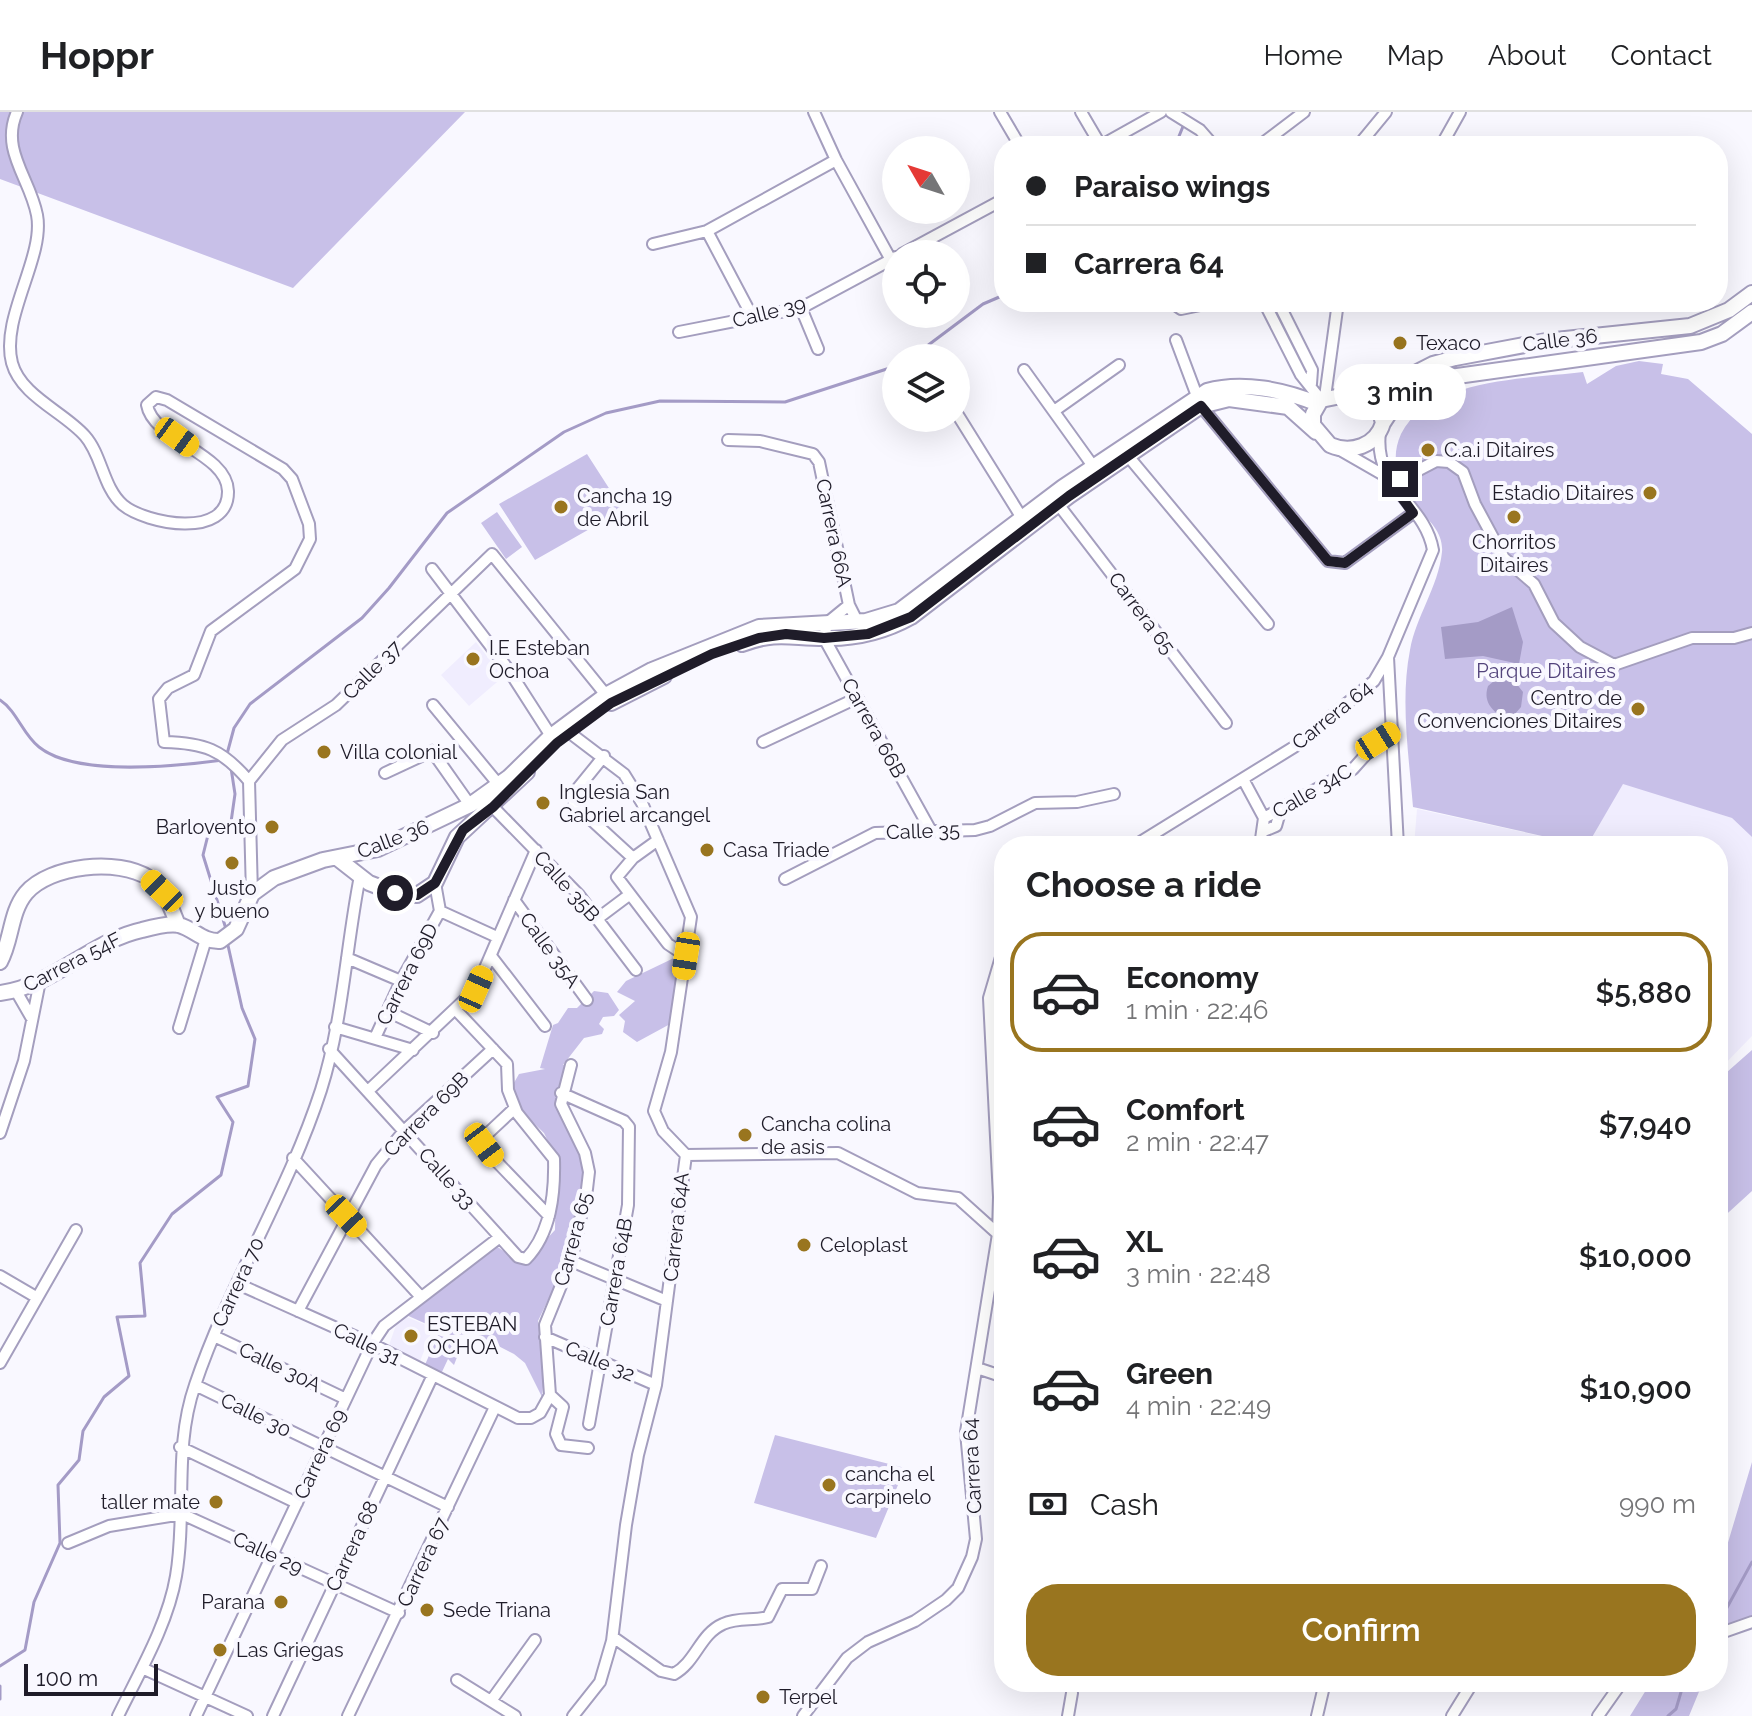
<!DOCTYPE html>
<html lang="en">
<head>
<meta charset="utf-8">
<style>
	body { margin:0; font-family:Raleway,sans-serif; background:#f6f6f6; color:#202124; height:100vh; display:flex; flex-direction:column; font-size:30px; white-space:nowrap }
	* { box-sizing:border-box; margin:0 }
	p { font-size:26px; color:#757577 }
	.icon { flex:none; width:44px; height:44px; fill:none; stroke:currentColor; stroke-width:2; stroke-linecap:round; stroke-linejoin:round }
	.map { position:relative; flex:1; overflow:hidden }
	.side { position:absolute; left:994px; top:724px; width:734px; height:856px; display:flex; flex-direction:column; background:#fff; border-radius:32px; box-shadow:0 8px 32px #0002 }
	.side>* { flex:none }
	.guide { position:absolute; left:994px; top:24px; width:734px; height:176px; border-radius:32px; box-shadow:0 8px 32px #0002; display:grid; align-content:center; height:176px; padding:0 32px; background:#fff }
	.needle { width:52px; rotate:309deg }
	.controls { position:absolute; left:882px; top:24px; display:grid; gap:16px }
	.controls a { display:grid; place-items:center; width:88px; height:88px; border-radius:50%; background:#fff; box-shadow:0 8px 32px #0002; font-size:40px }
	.scale { position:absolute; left:24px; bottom:20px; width:134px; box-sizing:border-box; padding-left:8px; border:4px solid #1f1c29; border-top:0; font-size:22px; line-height:28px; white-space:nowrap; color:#1f1c29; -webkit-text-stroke:6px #f9f8ff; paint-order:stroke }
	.end { position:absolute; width:36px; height:36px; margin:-18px; border:10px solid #1f1c29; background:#fff; box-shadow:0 0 0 4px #fff }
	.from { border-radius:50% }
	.bubble { position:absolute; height:56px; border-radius:28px; background:#fff; box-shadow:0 8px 32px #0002; font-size:26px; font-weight:600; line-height:56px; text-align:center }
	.car { position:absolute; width:24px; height:48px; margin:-24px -12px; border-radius:10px; box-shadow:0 0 6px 2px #0007; background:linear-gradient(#f5c518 24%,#345 0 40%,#f5c518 0 76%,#345 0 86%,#f5c518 0) }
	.guide b { display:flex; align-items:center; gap:28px; height:76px; font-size:30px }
	.guide b+b { border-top:2px solid #e0e0e0 }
	.guide i { width:20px; height:20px; background:#202124 }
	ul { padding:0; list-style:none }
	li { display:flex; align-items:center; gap:24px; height:120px; margin:0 16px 12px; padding:0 16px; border:4px solid transparent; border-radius:32px }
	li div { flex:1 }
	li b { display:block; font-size:30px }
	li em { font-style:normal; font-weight:600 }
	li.on { border-color:#99751f }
	li>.icon { width:72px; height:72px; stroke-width:1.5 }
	h2 { padding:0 32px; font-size:36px; line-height:96px }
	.pay { display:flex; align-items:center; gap:20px; height:88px; padding:0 32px; font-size:30px }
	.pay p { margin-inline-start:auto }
	.primary-button { display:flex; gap:16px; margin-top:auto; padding:16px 32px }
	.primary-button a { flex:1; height:92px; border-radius:32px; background:#99751f; color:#fff; font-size:32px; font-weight:600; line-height:92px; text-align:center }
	header { display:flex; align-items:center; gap:48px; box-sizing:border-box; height:112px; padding:0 40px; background:#fff; border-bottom:2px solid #e0e0e0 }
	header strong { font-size:38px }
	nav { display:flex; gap:44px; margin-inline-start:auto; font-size:28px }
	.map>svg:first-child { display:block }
</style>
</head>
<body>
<header>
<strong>Hoppr</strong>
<nav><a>Home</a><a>Map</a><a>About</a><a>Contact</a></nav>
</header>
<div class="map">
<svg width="1752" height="1604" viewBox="0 0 1752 1604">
	<rect width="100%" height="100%" fill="#f9f8ff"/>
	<!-- built -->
	<path fill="#f0edfe" d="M476 530 503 565 469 594 441 563Z
		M1623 671 1732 706 1752 725V924L1718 959V734H1587Z
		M1417 697 1586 734H1414Z
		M400 1202 433 1216 417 1257 389 1233Z"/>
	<!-- green -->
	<path fill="#c8c0e8" d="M0 0H465L293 176 0 67Z
		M1639 249 1663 252 1661 262 1688 267 1752 322V725L1732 706 1623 672 1587 734 1413 695C1409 644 1400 589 1410 538 1416 504 1438 476 1442 440 1444 416 1421 403 1409 385 1396 365 1391 344 1401 322 1429 266 1527 267 1583 260L1587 272 1616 254Z
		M587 342 623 398 535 448 499 392Z
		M497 400 522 435 506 447 481 411Z
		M674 846 678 854 672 911 637 930 623 920 625 909 619 903 635 889 617 880 626 869Z
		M594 879 608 881 619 898 614 904 603 905 599 912 604 917 602 922 584 926 563 953H567L556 994 573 1020 588 1058 567 1148 538 1209 545 1253 542 1285 525 1251 514 1242 475 1222 451 1223 404 1202 493 1132 517 1148H527L555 1118 556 1046 544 1021 521 999 511 976 519 962 545 957 540 956 553 913 558 911 568 896H577Z
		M1752 938V1079L1718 1110V968Z
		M438 1223 456 1229 453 1237 459 1240 454 1253 448 1247 441 1262 424 1255Z
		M775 1323 905 1356 876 1426 754 1391Z
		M1752 1350V1504L1718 1532V1464Z
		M1651 1570H1703L1689 1604H1630Z"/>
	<!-- water -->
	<path fill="#a49bc6" d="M1512 495 1523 530 1519 552 1483 544 1445 547 1441 515 1478 510Z
		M1500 564 1512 566 1523 580 1521 595 1508 610C1495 600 1482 592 1488 574Z"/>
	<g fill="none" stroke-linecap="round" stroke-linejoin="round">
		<!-- stream -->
		<path stroke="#a49bc6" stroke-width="3" d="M1175 34 1184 12
			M911 246 983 192 1004 183
			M0 588C17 599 23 623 39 635 76 665 178 654 223 648
			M227 642 234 616 250 592 362 506 389 476 447 401 564 320 606 301 660 289 785 290 896 254
			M226 817 203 743 209 719 231 710 235 682 231 656
			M1718 1512 1752 1450
			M0 1554 25 1538 34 1490 60 1431 58 1373 79 1348 83 1319 104 1285 129 1264 117 1205 145 1204 140 1151 172 1102 221 1063 233 1010 217 985 248 974 255 927 242 896 227 829
			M0 1574V1587
			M1668 1604 1676 1597 1684 1570"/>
		<!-- minor casing -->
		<g stroke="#a49ebe" stroke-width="14">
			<path id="minor" d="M17 0C0 38 30 66 37 103 45 145 0 206 12 251 21 284 64 300 85 324 102 343 103 376 123 393 146 412 229 428 228 379 227 341 153 328 147 293L156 285 167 288 283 357 292 367 309 412 310 427 295 457 211 519 194 563 168 576 159 587 164 630C204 631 222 637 249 669L252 782
				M814 0 836 48 891 148
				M1000 0 1020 34
				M1081 0 1101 34
				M1171 0 1200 18 1214 34
				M1100 34 1161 0
				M1259 34 1304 0
				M1358 34 1386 0
				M1441 34 1460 0
				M707 119 753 206
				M653 132 707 119 836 48
				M902 142 1004 87
				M1171 190 1181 197 1215 190
				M1264 190 1301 263 1321 288
				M1278 190 1312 258 1311 272
				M801 196 818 237
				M679 220 801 196 896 145
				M1176 228 1197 284
				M1024 258 1093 354
				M1325 285 1338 190
				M1201 294 1328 449 1345 451 1413 401
				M1054 299 1119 253
				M956 300 1022 406
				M728 328 760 329 813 342 819 350 849 493 857 509
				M1340 338 1387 365
				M1128 344 1268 512
				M1392 372 1436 349 1449 350 1463 360 1475 392 1504 446 1534 472 1554 511 1580 535 1614 553 1692 526H1734L1752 521
				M1058 392 1226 611
				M432 457 508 557 551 624
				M849 493 827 511 824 526 931 719
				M1388 545 1398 734
				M433 593 499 673
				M570 621 624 662 642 691 691 805 671 940 654 999 663 1019 686 1043 656 1273 638 1343 626 1413 612 1529 600 1570 573 1604
				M763 630 857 586
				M604 644 574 681V692L633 746
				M385 661 432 639 470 693
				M1243 667 1264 706 1260 734
				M249 669 282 628 336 593 492 442 606 583
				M493 695 579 783 636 858
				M1264 706 1353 657 1378 629 1393 619
				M1264 719 1276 714 1280 700
				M658 728 633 746 617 765 668 832 686 844
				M1134 734 1294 635 1374 569 1388 545 1433 438C1425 391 1373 376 1380 320
				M785 767 875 721 975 718 990 714 1035 691 1077 690 1114 682
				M435 771 440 799 497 825
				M514 788 587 888
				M597 807 629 783
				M491 844 545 914
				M347 846 401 869
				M16 879 31 905
				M387 899 433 921
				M335 915 413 938
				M179 916 206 827
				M375 926 401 869 440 799
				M329 937 518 1145 526 1147C551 1121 555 1082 554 1047L517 1001 508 978 507 952 456 898
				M369 978 476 877 536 738
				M561 981 624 1009 629 1015 628 1093 589 1312
				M515 996 485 1024 483 1031 498 1051 549 1104
				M0 1021 24 949 40 869
				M686 1043 838 1041 917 1081 958 1086 998 1122
				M293 1046 421 1185
				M571 1149 667 1189
				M0 1164 36 1185
				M238 1172 372 1232 518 1306H531L540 1301 550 1283 545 1213 571 1149 587 1077 589 1060 585 1041 561 992 571 953
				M298 1199 376 1053 404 1019 493 937
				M214 1224 346 1287
				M545 1225 656 1273
				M0 1251 76 1118
				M977 1256 1004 1265
				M195 1273 448 1395
				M550 1283 563 1295 556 1322 561 1333 588 1336
				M180 1335 297 1391
				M68 1431 109 1414 182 1402 399 1501
				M1718 1522 1752 1510
				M613 1525 661 1559 674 1562C696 1550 700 1522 723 1512 738 1505 753 1509 768 1505L782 1477H812L821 1454
				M142 1556 247 1604
				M457 1568 515 1604
				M491 1589 535 1528
				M118 1604C139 1561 168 1512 176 1464 187 1400 173 1336 195 1273 229 1172 288 1080 321 978 343 909 346 834 360 764
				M196 1604 372 1232 384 1214 500 1125
				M273 1604 432 1265
				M348 1604 495 1295
				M803 1604 847 1546 868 1530 915 1509 946 1488 958 1476 972 1445 976 1427 966 1320 998 1122 999 1085 989 886 1004 835
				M1068 1604 1072 1581
				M1317 1604 1325 1570
				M1452 1604 1473 1570
				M1598 1604 1622 1570"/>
		</g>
		<!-- major casing -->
		<g stroke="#a49ebe" stroke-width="18">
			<path id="major" d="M1346 283C1367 283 1379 290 1383 311 1376 334 1351 342 1330 333L1313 313V302L1321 288Z
				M1368 285 1433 252 1455 246 1546 229 1690 214 1729 198 1752 181
				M1383 311 1400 285 1422 271 1436 267 1701 230 1722 222 1752 200
				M742 532C777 519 790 526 824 526 855 527 884 520 911 505L1069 384 1201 294 1229 287 1288 295 1316 320
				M611 591 664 564
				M337 746 369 771 395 781 417 783 435 771 457 725 527 660
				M0 850C12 828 10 800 26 781 50 753 118 746 149 766 165 776 171 796 178 813
				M0 881C52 875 91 829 142 818 153 815 169 811 179 813 194 817 203 830 220 829L236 817 252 782 274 766 323 748 378 737 470 693 509 665 551 624 606 583 652 558 759 515 866 509 899 499 1063 375 1207 279C1242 269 1285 278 1318 292"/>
		</g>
		<!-- minor -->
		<use href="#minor" stroke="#fff" stroke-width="10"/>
		<!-- major -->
		<use href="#major" stroke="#fff" stroke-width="14"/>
	</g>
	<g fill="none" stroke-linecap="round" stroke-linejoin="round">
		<!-- route -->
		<path stroke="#1f1c29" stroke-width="10" d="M395 781 417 783 435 771 463 718 493 695 557 631 611 591 712 542 759 526 786 522 824 526 868 522 911 505 1069 384 1201 294 1328 449 1345 451 1413 401 1392 372 1400 367"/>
	</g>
	<!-- markers -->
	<g fill="#99751f" stroke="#f9f8ff" stroke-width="3">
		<circle cx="1400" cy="231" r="8"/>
		<circle cx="1428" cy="338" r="8"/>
		<circle cx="1650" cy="381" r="8"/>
		<circle cx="561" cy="395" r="8"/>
		<circle cx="1514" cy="405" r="8"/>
		<circle cx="473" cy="547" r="8"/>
		<circle cx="1638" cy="597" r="8"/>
		<circle cx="324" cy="640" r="8"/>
		<circle cx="543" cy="691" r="8"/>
		<circle cx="272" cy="715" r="8"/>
		<circle cx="707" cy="738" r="8"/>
		<circle cx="232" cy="751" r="8"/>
		<circle cx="745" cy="1023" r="8"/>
		<circle cx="804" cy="1133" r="8"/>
		<circle cx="411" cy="1224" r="8"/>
		<circle cx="829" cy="1373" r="8"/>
		<circle cx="216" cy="1390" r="8"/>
		<circle cx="281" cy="1490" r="8"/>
		<circle cx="427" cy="1498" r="8"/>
		<circle cx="220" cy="1538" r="8"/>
		<circle cx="763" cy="1585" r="8"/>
	</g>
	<g text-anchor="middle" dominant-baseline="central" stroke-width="8" stroke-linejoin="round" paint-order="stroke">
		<!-- street labels -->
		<g font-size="20" fill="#1f1c29" stroke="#f9f8ff">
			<text transform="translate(769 200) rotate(-14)">Calle 39</text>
			<text transform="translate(1560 228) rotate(-7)">Calle 36</text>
			<text transform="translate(834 421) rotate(78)">Carrera 66A</text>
			<text transform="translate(1142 501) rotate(53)">Carrera 65</text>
			<text transform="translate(372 558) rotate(-45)">Calle 37</text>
			<text transform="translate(1332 603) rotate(-39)">Carrera 64</text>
			<text transform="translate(874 616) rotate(61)">Carrera 66B</text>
			<text transform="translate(1312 679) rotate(-30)">Calle 34C</text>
			<text transform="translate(923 719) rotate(-2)">Calle 35</text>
			<text transform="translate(393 727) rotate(-21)">Calle 36</text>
			<text transform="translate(567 774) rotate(48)">Calle 35B</text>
			<text transform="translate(550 838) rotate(54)">Calle 35A</text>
			<text transform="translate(72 850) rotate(-27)">Carrera 54F</text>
			<text transform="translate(407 862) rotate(-63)">Carrera 69D</text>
			<text transform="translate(426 1002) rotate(-45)">Carrera 69B</text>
			<text transform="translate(447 1066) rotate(48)">Calle 33</text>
			<text transform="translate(676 1115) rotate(-84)">Carrera 64A</text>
			<text transform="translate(573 1127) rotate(-75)">Carrera 65</text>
			<text transform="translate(616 1160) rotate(-80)">Carrera 64B</text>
			<text transform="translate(238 1170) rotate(-65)">Carrera 70</text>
			<text transform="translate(367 1232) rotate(26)">Calle 31</text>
			<text transform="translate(600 1249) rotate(23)">Calle 32</text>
			<text transform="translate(280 1255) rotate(26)">Calle 30A</text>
			<text transform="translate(256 1303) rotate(26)">Calle 30</text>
			<text transform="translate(320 1342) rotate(-65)">Carrera 69</text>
			<text transform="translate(972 1354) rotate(-93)">Carrera 64</text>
			<text transform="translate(352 1434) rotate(-65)">Carrera 68</text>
			<text transform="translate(268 1441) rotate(25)">Calle 29</text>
			<text transform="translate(423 1450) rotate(-65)">Carrera 67</text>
		</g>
		<!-- poi labels -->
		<g font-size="20" fill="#1f1c29" stroke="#f9f8ff" text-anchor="start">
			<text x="1416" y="231">Texaco</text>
			<text x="1444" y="338">C.a.i Ditaires</text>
			<text x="1634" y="381" text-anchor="end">Estadio Ditaires</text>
			<text x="577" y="384">Cancha 19<tspan x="577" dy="23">de Abril</tspan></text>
			<text x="1514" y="430" text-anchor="middle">Chorritos<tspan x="1514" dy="23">Ditaires</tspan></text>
			<text x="489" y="536">I.E Esteban<tspan x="489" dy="23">Ochoa</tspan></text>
			<text x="1622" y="586" text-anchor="end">Centro de<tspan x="1622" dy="23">Convenciones Ditaires</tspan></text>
			<text x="340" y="640">Villa colonial</text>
			<text x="559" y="680">Inglesia San<tspan x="559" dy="23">Gabriel arcangel</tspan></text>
			<text x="256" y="715" text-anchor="end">Barlovento</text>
			<text x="723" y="738">Casa Triade</text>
			<text x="232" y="776" text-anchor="middle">Justo<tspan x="232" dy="23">y bueno</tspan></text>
			<text x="761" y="1012">Cancha colina<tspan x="761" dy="23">de asis</tspan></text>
			<text x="820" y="1133">Celoplast</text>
			<text x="427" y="1212">ESTEBAN<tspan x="427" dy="23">OCHOA</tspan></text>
			<text x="845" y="1362">cancha el<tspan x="845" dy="23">carpinelo</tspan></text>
			<text x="200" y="1390" text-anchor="end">taller mate</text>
			<text x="265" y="1490" text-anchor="end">Parana</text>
			<text x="443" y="1498">Sede Triana</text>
			<text x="236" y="1538">Las Griegas</text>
			<text x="779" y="1585">Terpel</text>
		</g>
		<!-- park labels -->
		<g font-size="20" fill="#53447c" stroke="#f9f8ff">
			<text x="1546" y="559">Parque Ditaires</text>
		</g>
	</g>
</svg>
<div class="controls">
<a><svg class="needle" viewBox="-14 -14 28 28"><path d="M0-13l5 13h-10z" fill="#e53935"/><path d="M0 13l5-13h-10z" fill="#757577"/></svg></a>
<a><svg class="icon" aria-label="locate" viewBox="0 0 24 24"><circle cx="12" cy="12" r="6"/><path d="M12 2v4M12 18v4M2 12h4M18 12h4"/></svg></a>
<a><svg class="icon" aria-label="layers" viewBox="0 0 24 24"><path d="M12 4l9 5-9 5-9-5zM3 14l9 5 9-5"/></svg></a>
</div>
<div class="scale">100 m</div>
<i class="end from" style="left:395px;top:781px"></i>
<i class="end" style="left:1400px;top:367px"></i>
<div class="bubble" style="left:1334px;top:252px;width:132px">3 min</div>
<i class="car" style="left:177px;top:325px;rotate:126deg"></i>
<i class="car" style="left:1378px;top:629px;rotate:58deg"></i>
<i class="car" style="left:162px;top:779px;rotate:314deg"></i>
<i class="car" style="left:686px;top:844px;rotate:189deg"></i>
<i class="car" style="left:476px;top:877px;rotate:24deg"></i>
<i class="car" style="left:484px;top:1033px;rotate:143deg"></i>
<i class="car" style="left:346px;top:1104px;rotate:137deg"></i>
<div class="guide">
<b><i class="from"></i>Paraiso wings</b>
<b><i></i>Carrera 64</b>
</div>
<section class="side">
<h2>Choose a ride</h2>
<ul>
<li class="on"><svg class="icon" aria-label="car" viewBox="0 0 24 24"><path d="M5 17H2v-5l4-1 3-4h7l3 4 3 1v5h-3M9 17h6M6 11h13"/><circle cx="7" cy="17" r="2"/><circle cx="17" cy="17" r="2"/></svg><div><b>Economy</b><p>1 min · 22:46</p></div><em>$5,880</em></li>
<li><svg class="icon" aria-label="car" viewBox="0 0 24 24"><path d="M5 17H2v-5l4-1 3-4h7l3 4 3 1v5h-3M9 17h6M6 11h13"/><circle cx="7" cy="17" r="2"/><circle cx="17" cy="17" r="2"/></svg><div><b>Comfort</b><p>2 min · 22:47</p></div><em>$7,940</em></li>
<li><svg class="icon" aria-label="car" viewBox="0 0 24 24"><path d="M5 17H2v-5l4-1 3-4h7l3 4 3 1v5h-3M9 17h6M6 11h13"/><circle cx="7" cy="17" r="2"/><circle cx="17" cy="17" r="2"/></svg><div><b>XL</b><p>3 min · 22:48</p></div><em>$10,000</em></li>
<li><svg class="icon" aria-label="car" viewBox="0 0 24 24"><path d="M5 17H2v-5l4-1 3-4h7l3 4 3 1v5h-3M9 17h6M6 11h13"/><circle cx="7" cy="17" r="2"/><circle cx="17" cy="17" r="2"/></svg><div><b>Green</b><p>4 min · 22:49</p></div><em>$10,900</em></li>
</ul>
<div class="pay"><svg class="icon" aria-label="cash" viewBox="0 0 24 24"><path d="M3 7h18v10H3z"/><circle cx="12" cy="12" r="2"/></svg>Cash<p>990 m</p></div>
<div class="primary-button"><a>Confirm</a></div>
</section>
</div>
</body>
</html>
